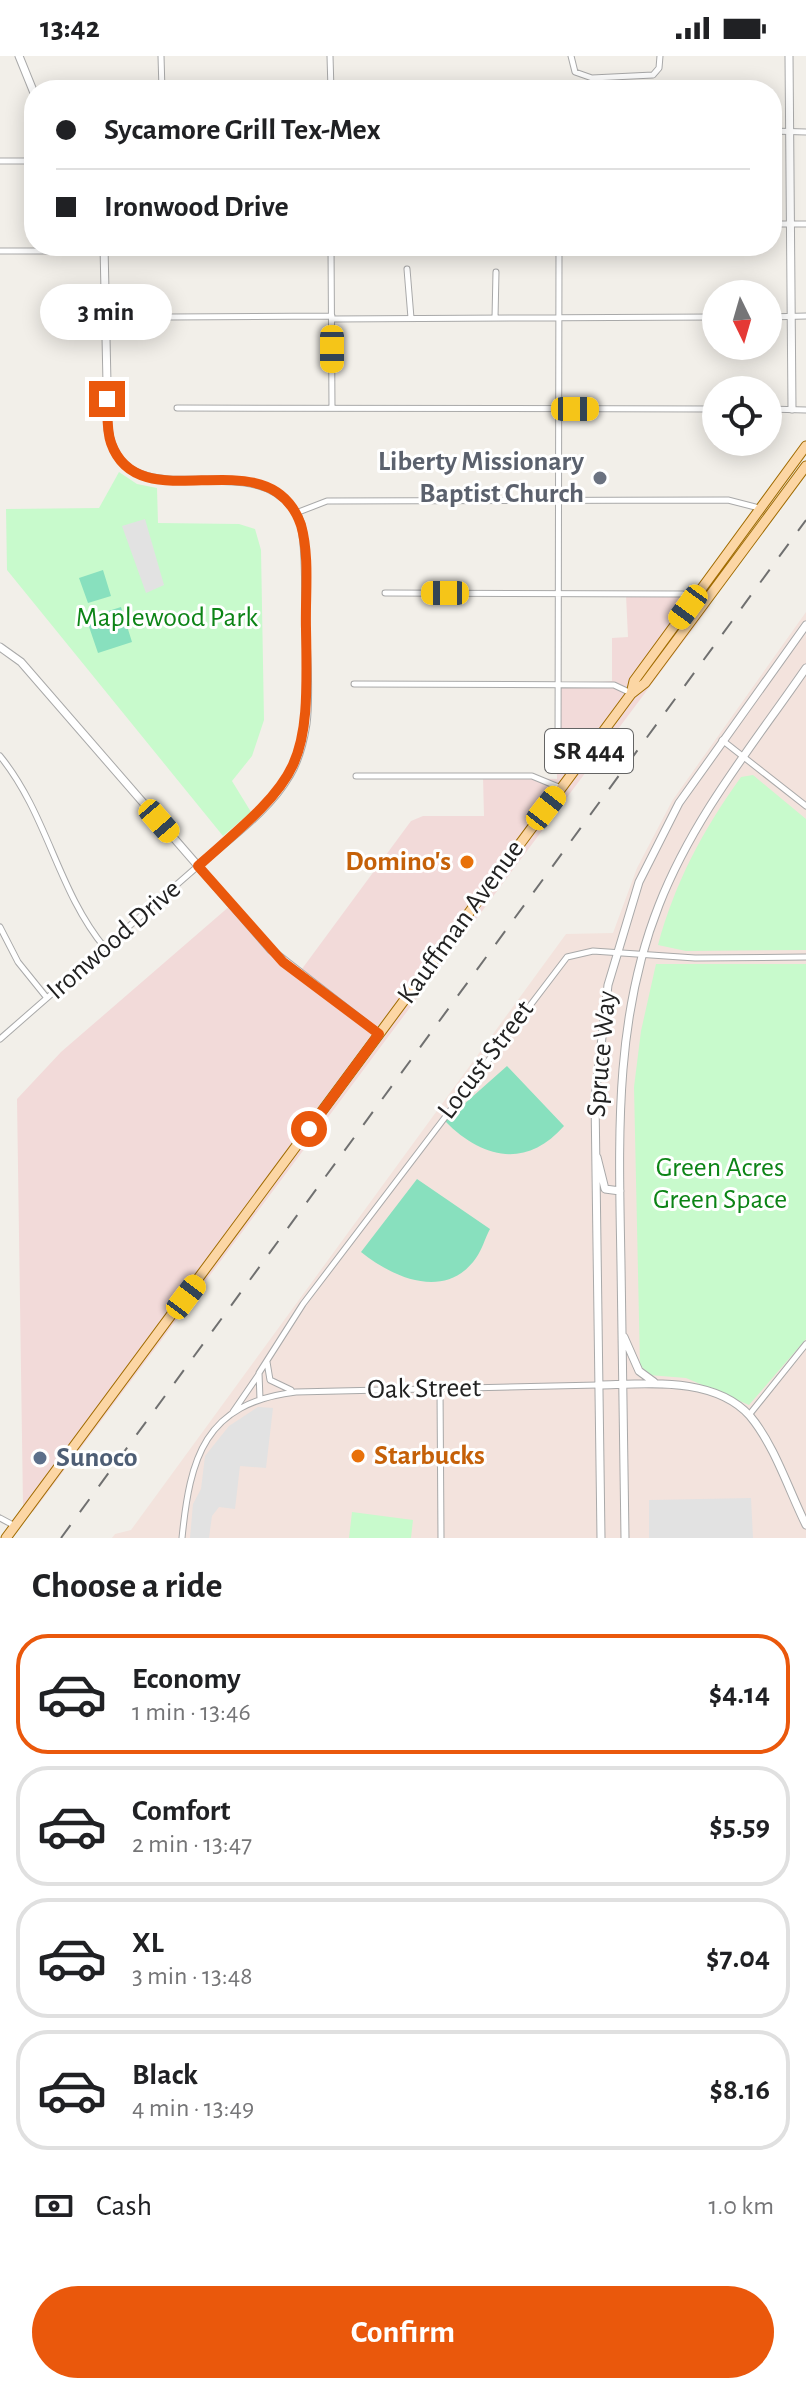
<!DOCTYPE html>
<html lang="en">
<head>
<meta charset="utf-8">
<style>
	body { margin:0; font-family:"Alegreya Sans",sans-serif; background:#f6f6f6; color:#202124; height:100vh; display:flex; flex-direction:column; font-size:30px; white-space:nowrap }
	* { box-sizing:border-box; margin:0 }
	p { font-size:26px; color:#757577 }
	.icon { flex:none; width:44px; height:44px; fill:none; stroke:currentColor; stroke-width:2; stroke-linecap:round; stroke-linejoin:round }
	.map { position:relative; height:1482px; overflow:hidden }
	.panel { display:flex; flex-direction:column; background:#fff; flex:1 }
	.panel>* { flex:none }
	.hud { position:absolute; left:24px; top:24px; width:758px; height:176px; border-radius:32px; box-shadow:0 4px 20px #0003; display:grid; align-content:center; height:176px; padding:0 32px; background:#fff }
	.needle { width:52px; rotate:175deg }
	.controls { position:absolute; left:702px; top:224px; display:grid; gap:16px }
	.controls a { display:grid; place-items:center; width:80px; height:80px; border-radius:50%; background:#fff; box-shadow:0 4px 20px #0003; font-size:40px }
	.end { position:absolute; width:36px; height:36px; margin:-18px; border:10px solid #ea580c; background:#fff; box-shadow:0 0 0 4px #fff }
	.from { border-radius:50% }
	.bubble { position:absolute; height:56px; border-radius:28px; background:#fff; box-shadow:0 4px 20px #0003; font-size:26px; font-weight:700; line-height:56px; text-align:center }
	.car { position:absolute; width:24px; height:48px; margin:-24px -12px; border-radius:10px; box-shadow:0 0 6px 2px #0007; background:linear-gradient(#f5c518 24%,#345 0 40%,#f5c518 0 76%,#345 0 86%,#f5c518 0) }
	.hud b { display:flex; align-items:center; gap:28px; height:76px; font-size:30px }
	.hud b+b { border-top:2px solid #e0e0e0 }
	.hud i { width:20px; height:20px; background:#202124 }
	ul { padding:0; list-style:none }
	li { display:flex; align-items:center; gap:24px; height:120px; margin:0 16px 12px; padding:0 16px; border:4px solid #e0e0e0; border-radius:32px }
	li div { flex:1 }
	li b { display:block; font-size:30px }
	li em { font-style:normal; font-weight:700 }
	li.on { border-color:#ea580c }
	li>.icon { width:72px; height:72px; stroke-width:1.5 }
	h2 { padding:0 32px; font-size:36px; line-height:96px }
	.pay { display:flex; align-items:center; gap:20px; height:88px; padding:0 32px; font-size:30px }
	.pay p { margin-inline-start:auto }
	.action { display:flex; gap:16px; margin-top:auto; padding:16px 32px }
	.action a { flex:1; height:92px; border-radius:48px; background:#ea580c; color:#fff; font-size:32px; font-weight:700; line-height:92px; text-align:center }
	.status { display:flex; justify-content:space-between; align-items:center; height:56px; padding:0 40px; background:#fff; direction:ltr }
	.status svg { height:22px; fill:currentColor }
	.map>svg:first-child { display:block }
</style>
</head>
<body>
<div class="status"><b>13:42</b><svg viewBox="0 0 49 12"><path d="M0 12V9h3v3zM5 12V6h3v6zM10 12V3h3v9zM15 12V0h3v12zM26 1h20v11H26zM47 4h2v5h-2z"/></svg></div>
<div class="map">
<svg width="806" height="1482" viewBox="0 0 806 1482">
	<rect width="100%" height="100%" fill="#f2efe9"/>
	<!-- commercial -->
	<path fill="#f2dad9" d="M626 539 691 540 710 550 33 1456 23 1449 17 1043 61 996 231 849 270 896 299 917 411 765 423 760H484L483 721 557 723 556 631 612 625V582L628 581Z"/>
	<!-- military -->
	<path fill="#f3e3dd" d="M806 556V1482H112L115 1478 131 1474 566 878 613 877 637 812 672 745Z"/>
	<!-- park -->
	<path fill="#c8facc" d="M119 416 137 428 157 432 158 467 239 468 255 473 261 494 264 664 252 700 232 725 251 756 223 780 7 514 6 453 99 452Z
		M753 719 806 763V894L686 895 658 889C675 826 703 774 741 721Z
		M656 908H806V1283L749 1349 686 1322 649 1319 640 1309 634 1031 641 975Z
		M352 1456 413 1464 411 1482H349Z"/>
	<!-- pitch -->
	<path fill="#88e0be" d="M103 514 111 540 88 547 79 522Z
		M121 551 132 586 98 597 86 562Z
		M507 1010 564 1070C526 1113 482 1103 445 1065Z
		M417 1123 490 1173C485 1182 482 1194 476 1202 446 1245 393 1222 361 1196Z"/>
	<!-- parking -->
	<path fill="#e2e2e2" d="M145 463 164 529 146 537 122 470Z
		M258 1351 273 1352 266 1412 240 1410 235 1453 219 1451 212 1460 209 1482H190L193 1448 201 1433 205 1400 229 1370Z
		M751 1442 753 1482H649V1444Z"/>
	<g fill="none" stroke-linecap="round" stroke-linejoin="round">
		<!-- minor casing -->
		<g stroke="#a9a9a9" stroke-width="7">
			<path id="minor" d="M161 0 162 34
				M330 0 331 34
				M571 0 575 16 592 22 653 19 659 12 660 0
				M772 75 806 76
				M0 105H34
				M772 168H806
				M331 190 332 352
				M0 195H104
				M407 213 411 262
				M169 261 332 260
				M768 261 806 260
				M495 262 496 216
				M332 263 716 261
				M177 352 716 353
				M768 353 806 354
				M296 457 327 445 728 444 759 452
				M385 537 683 538
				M354 628 614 629 631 637
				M722 684 806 750
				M0 700C48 759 57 834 105 892
				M558 704 559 190
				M356 720H532L561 732
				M0 871 18 906 47 942
				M0 983 198 810
				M267 1306 270 1324 291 1334
				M440 1332 441 1482
				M260 1343 259 1317 303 1248 567 901 593 895 695 902 806 901
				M233 1356 259 1318
				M749 1359 806 1288
				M0 1462 15 1470
				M182 1482C190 1402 204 1347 296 1336L598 1329"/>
		</g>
		<!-- tertiary casing -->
		<g stroke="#a9a9a9" stroke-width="9">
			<path id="tertiary" d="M19 0 34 37
				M789 0 792 353
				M104 190 108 373C122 468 245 389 292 451 298 459 302 469 303 479 307 509 305 540 306 570 306 602 310 636 306 668 303 687 299 704 289 720 268 756 229 782 198 810
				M0 591 21 606 271 894 379 978
				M597 1101 605 1133 620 1135
				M624 1281 639 1315 654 1326
				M598 1329C647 1328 714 1320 750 1360 775 1390 789 1435 806 1469
				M601 1482 595 1042 608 929 639 826 679 747 806 569
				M625 1482C624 1391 623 1300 621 1209 619 1086 613 965 659 849 694 760 753 689 806 612"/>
		</g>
		<!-- primary casing -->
		<g stroke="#a06b00" stroke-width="11">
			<path id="primary" d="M631 638 634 625 806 390
				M6 1482 631 638 645 627 806 410"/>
		</g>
		<!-- minor -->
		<use href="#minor" stroke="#fff" stroke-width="5"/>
		<!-- tertiary -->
		<use href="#tertiary" stroke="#fff" stroke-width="7"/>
		<!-- primary -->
		<use href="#primary" stroke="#fcd6a4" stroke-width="9"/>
		<!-- rail -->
		<path stroke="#707070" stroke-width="2" stroke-dasharray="16 16" stroke-linecap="butt" d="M61 1482 806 464"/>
	</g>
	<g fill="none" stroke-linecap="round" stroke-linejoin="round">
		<!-- route -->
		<path stroke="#ea580c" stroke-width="10" d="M107 343C108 357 106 373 111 387 140 469 269 377 301 469 310 501 305 540 306 573 309 714 303 718 198 810L283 906 379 978 309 1073"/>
	</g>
	<!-- markers -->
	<circle fill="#6b7280" stroke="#fff" stroke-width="3" cx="600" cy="422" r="8"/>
	<g fill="#e8710a" stroke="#fff" stroke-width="3">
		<circle cx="467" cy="806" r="8"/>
		<circle cx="358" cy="1400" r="8"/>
	</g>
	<circle fill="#5c6f8a" stroke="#fff" stroke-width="3" cx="40" cy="1402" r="8"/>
	<g text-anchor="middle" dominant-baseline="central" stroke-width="6" stroke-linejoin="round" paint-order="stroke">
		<!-- shield labels -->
		<rect fill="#fff" stroke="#646464" stroke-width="2" x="545" y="673" width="88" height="44" rx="6"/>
		<g font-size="26" font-weight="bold" fill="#222">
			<text x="589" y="695">SR 444</text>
		</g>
		<!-- worship labels -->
		<g font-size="28" font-weight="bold" fill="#5b616d" stroke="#fff" text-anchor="end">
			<text x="584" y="406">Liberty Missionary<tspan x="584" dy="32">Baptist Church</tspan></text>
		</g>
		<!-- park labels -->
		<g font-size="28" fill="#0c8416" stroke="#fff">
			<text x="167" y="562">Maplewood Park</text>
			<text x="720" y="1112">Green Acres<tspan x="720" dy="32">Green Space</tspan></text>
		</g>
		<!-- food labels -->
		<g font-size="28" font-weight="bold" fill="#c56008" stroke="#fff" text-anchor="end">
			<text x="451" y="806">Domino's</text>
			<text x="374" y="1400" text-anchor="start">Starbucks</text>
		</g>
		<!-- street labels -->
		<g font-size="28" fill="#222" stroke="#fff">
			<text transform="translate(461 866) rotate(-54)">Kauffman Avenue</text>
			<text transform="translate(114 884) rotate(-41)">Ironwood Drive</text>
			<text transform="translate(602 998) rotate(-85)">Spruce Way</text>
			<text transform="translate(486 1004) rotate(-53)">Locust Street</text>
			<text transform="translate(424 1333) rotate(-1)">Oak Street</text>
		</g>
		<!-- service labels -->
		<g font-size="28" font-weight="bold" fill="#4e5e75" stroke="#fff" text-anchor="start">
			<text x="56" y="1402">Sunoco</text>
		</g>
	</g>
</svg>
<div class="controls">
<a><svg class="needle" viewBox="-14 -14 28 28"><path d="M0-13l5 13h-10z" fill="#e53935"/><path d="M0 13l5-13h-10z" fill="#757577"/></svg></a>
<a><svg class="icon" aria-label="locate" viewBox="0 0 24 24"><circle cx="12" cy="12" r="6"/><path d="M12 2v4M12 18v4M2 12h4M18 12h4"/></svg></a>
</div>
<i class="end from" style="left:309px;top:1073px"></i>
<i class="end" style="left:107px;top:343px"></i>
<div class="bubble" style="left:40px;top:228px;width:132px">3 min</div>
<i class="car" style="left:332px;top:293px;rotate:180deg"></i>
<i class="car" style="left:575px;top:353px;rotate:90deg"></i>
<i class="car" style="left:445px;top:537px;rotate:270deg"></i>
<i class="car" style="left:688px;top:551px;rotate:216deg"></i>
<i class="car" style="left:546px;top:752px;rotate:38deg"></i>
<i class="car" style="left:159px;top:765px;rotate:139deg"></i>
<i class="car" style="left:186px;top:1241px;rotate:37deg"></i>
<div class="hud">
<b><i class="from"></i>Sycamore Grill Tex-Mex</b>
<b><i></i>Ironwood Drive</b>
</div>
</div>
<section class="panel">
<h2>Choose a ride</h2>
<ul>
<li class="on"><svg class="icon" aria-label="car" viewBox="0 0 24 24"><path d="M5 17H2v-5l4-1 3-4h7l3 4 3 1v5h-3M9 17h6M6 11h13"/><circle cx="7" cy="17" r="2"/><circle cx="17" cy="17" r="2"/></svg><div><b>Economy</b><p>1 min · 13:46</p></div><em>$4.14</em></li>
<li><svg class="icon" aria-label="car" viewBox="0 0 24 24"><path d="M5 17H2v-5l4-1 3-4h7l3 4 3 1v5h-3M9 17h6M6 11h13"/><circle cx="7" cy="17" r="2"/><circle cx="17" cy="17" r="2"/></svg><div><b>Comfort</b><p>2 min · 13:47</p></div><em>$5.59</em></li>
<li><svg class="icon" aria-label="car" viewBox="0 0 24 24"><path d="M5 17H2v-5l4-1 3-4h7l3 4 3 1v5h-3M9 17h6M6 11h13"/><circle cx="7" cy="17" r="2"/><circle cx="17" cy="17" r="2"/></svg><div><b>XL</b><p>3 min · 13:48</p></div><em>$7.04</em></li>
<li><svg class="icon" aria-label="car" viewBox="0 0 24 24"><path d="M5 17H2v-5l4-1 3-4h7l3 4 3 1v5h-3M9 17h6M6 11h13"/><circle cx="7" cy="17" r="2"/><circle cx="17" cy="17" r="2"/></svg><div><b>Black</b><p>4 min · 13:49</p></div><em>$8.16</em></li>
</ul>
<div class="pay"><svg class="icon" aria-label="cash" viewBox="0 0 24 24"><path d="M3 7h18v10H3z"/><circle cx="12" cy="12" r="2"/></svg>Cash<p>1.0 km</p></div>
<div class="action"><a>Confirm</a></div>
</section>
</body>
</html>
